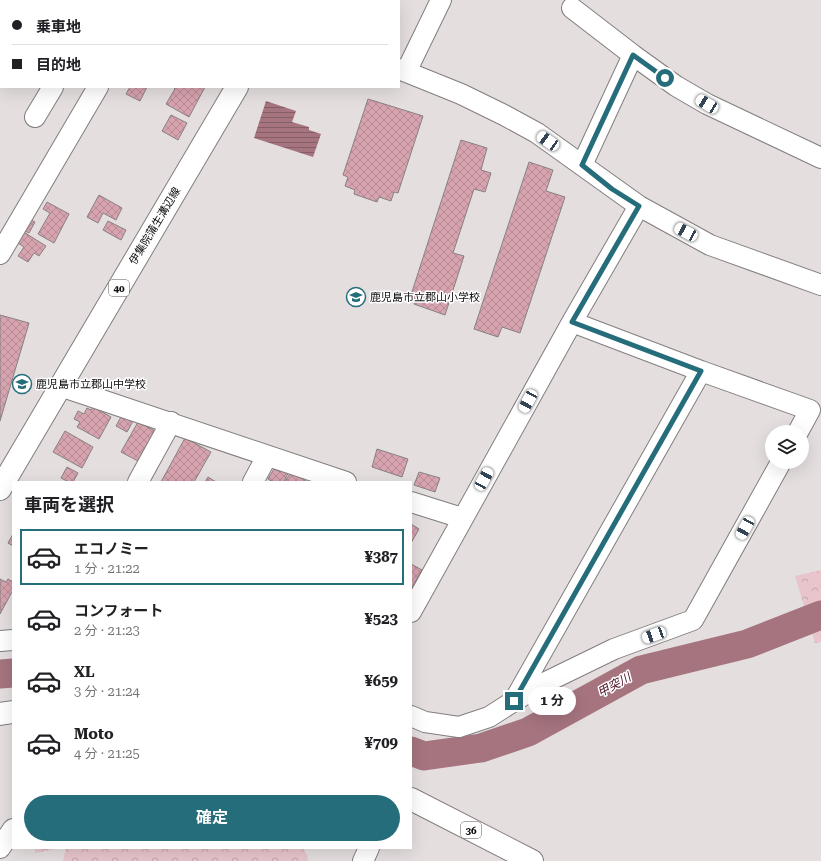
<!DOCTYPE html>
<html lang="ja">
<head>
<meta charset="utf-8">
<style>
	body { margin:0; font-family:"Roboto Serif","Noto Sans JP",serif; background:#f2f2f2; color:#202124; height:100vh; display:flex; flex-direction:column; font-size:15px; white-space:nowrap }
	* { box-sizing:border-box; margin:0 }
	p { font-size:13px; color:#757577 }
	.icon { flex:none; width:22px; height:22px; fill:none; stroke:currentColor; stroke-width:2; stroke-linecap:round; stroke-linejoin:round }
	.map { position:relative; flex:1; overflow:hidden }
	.sheet { position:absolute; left:12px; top:481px; width:400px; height:368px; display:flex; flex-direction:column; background:#fff; border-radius:0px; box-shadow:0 4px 16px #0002 }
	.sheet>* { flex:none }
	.top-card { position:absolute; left:0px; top:0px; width:400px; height:88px; box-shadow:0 4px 16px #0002; display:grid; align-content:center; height:88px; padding:0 12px; background:#fff }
	.fabs { position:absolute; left:765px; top:425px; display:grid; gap:8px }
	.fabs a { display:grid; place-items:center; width:44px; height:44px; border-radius:50%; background:#fff; box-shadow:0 4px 16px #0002; font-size:20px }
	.end { position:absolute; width:18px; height:18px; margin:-9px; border:5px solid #266d7b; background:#fff; box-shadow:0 0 0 2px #fff }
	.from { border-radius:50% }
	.bubble { position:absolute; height:28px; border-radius:14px; background:#fff; box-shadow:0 4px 16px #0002; font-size:13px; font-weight:700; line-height:28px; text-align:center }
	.car { position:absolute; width:12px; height:24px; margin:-12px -6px; border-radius:5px; box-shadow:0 0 3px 1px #0007; background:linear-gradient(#fff 24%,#345 0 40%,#fff 0 76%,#345 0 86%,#fff 0) }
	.top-card b { display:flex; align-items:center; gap:14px; height:38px; font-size:15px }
	.top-card b+b { border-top:1px solid #e0e0e0 }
	.top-card i { width:10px; height:10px; background:#202124 }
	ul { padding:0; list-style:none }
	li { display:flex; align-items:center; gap:12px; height:56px; margin:0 8px 6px; padding:0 4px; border:2px solid transparent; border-radius:0px }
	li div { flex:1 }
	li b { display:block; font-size:15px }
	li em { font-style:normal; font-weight:700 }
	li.selected { border-color:#266d7b }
	li>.icon { width:36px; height:36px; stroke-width:1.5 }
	h2 { padding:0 12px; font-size:18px; line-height:48px }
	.action { display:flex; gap:8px; margin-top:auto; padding:8px 12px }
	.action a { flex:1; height:46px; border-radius:24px; background:#266d7b; color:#fff; font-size:16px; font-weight:700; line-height:46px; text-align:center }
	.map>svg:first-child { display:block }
</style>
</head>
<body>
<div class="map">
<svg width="821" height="861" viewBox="0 0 821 861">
	<defs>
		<pattern id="forest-crowns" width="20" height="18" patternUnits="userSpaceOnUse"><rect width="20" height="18" fill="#e8c5cc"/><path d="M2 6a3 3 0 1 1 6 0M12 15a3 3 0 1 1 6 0" fill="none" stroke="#c6a8ae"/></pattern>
		<pattern id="water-rules" width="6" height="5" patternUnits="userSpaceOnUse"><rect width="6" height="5" fill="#a5747f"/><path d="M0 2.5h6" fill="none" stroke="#855e66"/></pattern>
		<pattern id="building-cross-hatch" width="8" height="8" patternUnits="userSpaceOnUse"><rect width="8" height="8" fill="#d7a3af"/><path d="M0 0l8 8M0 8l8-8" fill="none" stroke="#b78b95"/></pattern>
	</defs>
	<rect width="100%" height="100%" fill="#e4dedf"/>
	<!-- forest -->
	<path fill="url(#forest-crowns)" d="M821 570V642L815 643 795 576Z
		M35 848H60L35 853Z
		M66 848H303L307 855 308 861H63Z"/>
	<!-- water -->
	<path fill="url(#water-rules)" d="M266 101 296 111 292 122 309 127V130L321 134 313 157 254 138Z"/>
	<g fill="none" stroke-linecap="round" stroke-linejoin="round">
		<!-- river -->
		<path stroke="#a5747f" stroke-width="29" d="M0 674 13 673
			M411 751 424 756 481 748 528 732 641 670 747 644 821 615"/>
	</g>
	<!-- building -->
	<path fill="url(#building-cross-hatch)" stroke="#878183" d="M130 87H147L140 101 126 94Z
		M205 87 189 117 166 104 175 89 173 87Z
		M368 99 423 116 398 193 394 192 391 201 379 197 377 202 354 194 355 190 345 186 348 177 343 175Z
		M171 115 187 123 178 140 162 131Z
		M461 140 487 148 481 170 491 173 485 192 474 189 453 253 464 256 445 315 414 304 416 299 410 298Z
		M529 162 553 170 546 191 565 197 520 333 502 327 498 337 474 329Z
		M99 195 122 208 116 220 103 213 98 223 87 217Z
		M47 202 69 214 54 243 38 234 50 213 43 209Z
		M29 219 35 222 29 233 23 230Z
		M108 221 126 230 121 240 103 230Z
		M22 231 46 246 39 256 34 253 28 262 18 256 24 247 15 241Z
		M0 315 29 323 0 421Z
		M93 407 111 417 99 439 77 427 80 422 74 419 78 411 84 414 87 408 91 410Z
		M122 415 133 421 127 432 116 426Z
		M138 422 155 431 138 461 121 452Z
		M65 431 93 447 82 468 53 452Z
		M185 438 211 452 194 482H161Z
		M377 449 408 459 402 477 372 467Z
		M67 467 78 473 73 482H69L61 478Z
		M274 469 281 472 282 470 288 473 284 482H273L268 479Z
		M291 472 306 481 305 482H285Z
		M419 472 440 478 435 492 414 485Z
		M208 477 216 482H205Z
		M411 524 419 529 411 543Z
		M13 534V546L8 543Z
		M411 564 422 570 411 589Z
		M0 579 6 582 8 579 13 582V590L0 614Z"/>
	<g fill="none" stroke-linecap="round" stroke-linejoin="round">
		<!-- minor casing -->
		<g stroke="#837d7f" stroke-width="22">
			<path id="minor" d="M572 8 633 55
				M399 69 461 94 504 115 537 133 639 206 710 245 821 285
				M406 72 441 0
				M35 117 53 87
				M582 165 633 55 676 86 707 104 821 158
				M0 254 98 87
				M701 371 810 410 798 432
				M60 386 346 482
				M138 482 171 422
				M253 482 267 456
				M411 502 462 518
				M411 612 572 322 639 206
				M0 641 13 640
				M516 700 540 685 614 649 693 620 781 462
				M411 716 425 722 459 727 489 717 514 701 701 371 572 322
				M0 848 13 829
				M363 861 369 848"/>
		</g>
		<!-- tertiary casing -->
		<g stroke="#837d7f" stroke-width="24">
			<path id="tertiary" d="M0 64H1"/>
		</g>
		<!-- primary casing -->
		<g stroke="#837d7f" stroke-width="24">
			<path id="primary" d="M290 1V0
				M0 489 237 87
				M0 714 13 712
				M411 799 532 861"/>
		</g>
		<!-- minor -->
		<use href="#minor" stroke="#fff" stroke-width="20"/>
		<!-- tertiary -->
		<use href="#tertiary" stroke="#fff" stroke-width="22"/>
		<!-- primary -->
		<use href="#primary" stroke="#fff" stroke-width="22"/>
	</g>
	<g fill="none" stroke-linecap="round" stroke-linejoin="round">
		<!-- route -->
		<path stroke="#266d7b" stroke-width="5" d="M514 701 701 371 572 322 639 206 612 189 582 165 633 55 665 78"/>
	</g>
	<!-- icons -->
	<defs>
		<g id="school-ring" transform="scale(1)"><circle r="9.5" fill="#fff" stroke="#266d7b" stroke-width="1.5"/><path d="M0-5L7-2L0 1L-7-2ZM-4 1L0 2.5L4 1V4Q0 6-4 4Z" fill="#266d7b"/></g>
	</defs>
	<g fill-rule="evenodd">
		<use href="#school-ring" x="356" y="297"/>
		<use href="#school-ring" x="22" y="384"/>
	</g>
	<g text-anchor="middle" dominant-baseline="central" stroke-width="3" stroke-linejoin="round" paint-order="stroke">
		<!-- shield labels -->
		<g fill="#fff" stroke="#575656" stroke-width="1">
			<rect x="109" y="280" width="20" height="16" rx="3"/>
			<rect x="461" y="822" width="20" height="16" rx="3"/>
		</g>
		<g font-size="10" font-weight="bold" fill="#0f0d0e">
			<text x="119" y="288">40</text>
			<text x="471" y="830">36</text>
		</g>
		<!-- street labels -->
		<g font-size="11" fill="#0f0d0e" stroke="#fff">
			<text transform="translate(155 226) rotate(-59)">伊集院蒲生溝辺線</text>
		</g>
		<!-- poi labels -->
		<g font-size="11" fill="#0f0d0e" stroke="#fff" text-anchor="start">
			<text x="370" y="297">鹿児島市立郡山小学校</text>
			<text x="36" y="384">鹿児島市立郡山中学校</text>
		</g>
		<!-- water labels -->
		<g font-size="12" font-style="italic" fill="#4d0f25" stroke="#fff">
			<text transform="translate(614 685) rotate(-29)">甲突川</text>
		</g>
	</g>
</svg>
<div class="fabs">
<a><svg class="icon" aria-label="layers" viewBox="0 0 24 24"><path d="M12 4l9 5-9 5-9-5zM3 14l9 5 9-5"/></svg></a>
</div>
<i class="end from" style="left:665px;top:78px"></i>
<i class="end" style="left:514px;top:701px"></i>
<div class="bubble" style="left:528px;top:687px;width:48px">1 分</div>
<i class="car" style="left:707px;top:104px;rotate:301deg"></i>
<i class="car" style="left:548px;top:141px;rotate:305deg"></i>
<i class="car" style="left:686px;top:232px;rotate:298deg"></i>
<i class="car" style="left:528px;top:401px;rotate:209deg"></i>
<i class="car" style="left:484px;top:479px;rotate:29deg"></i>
<i class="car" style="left:745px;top:528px;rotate:209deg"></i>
<i class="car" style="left:654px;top:635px;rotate:250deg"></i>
<div class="top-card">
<b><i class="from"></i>乗車地</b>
<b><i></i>目的地</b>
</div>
<section class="sheet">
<h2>車両を選択</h2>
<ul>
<li class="selected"><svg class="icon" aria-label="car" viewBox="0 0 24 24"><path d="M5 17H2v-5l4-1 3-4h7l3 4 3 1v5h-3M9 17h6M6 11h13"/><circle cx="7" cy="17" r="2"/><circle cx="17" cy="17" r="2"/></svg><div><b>エコノミー</b><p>1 分 · 21:22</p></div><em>¥387</em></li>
<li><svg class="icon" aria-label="car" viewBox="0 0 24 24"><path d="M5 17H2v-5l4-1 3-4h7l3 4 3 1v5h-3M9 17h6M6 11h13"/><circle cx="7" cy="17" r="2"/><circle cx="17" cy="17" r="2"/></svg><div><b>コンフォート</b><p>2 分 · 21:23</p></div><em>¥523</em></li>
<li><svg class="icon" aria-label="car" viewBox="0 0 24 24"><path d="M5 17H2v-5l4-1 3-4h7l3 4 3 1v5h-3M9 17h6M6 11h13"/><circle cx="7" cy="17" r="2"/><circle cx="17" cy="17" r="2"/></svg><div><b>XL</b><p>3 分 · 21:24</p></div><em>¥659</em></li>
<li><svg class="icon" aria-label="car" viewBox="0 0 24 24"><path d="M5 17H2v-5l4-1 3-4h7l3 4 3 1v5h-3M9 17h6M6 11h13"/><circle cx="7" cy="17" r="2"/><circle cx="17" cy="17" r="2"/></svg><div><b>Moto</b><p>4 分 · 21:25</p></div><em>¥709</em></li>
</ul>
<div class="action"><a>確定</a></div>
</section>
</div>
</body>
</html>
